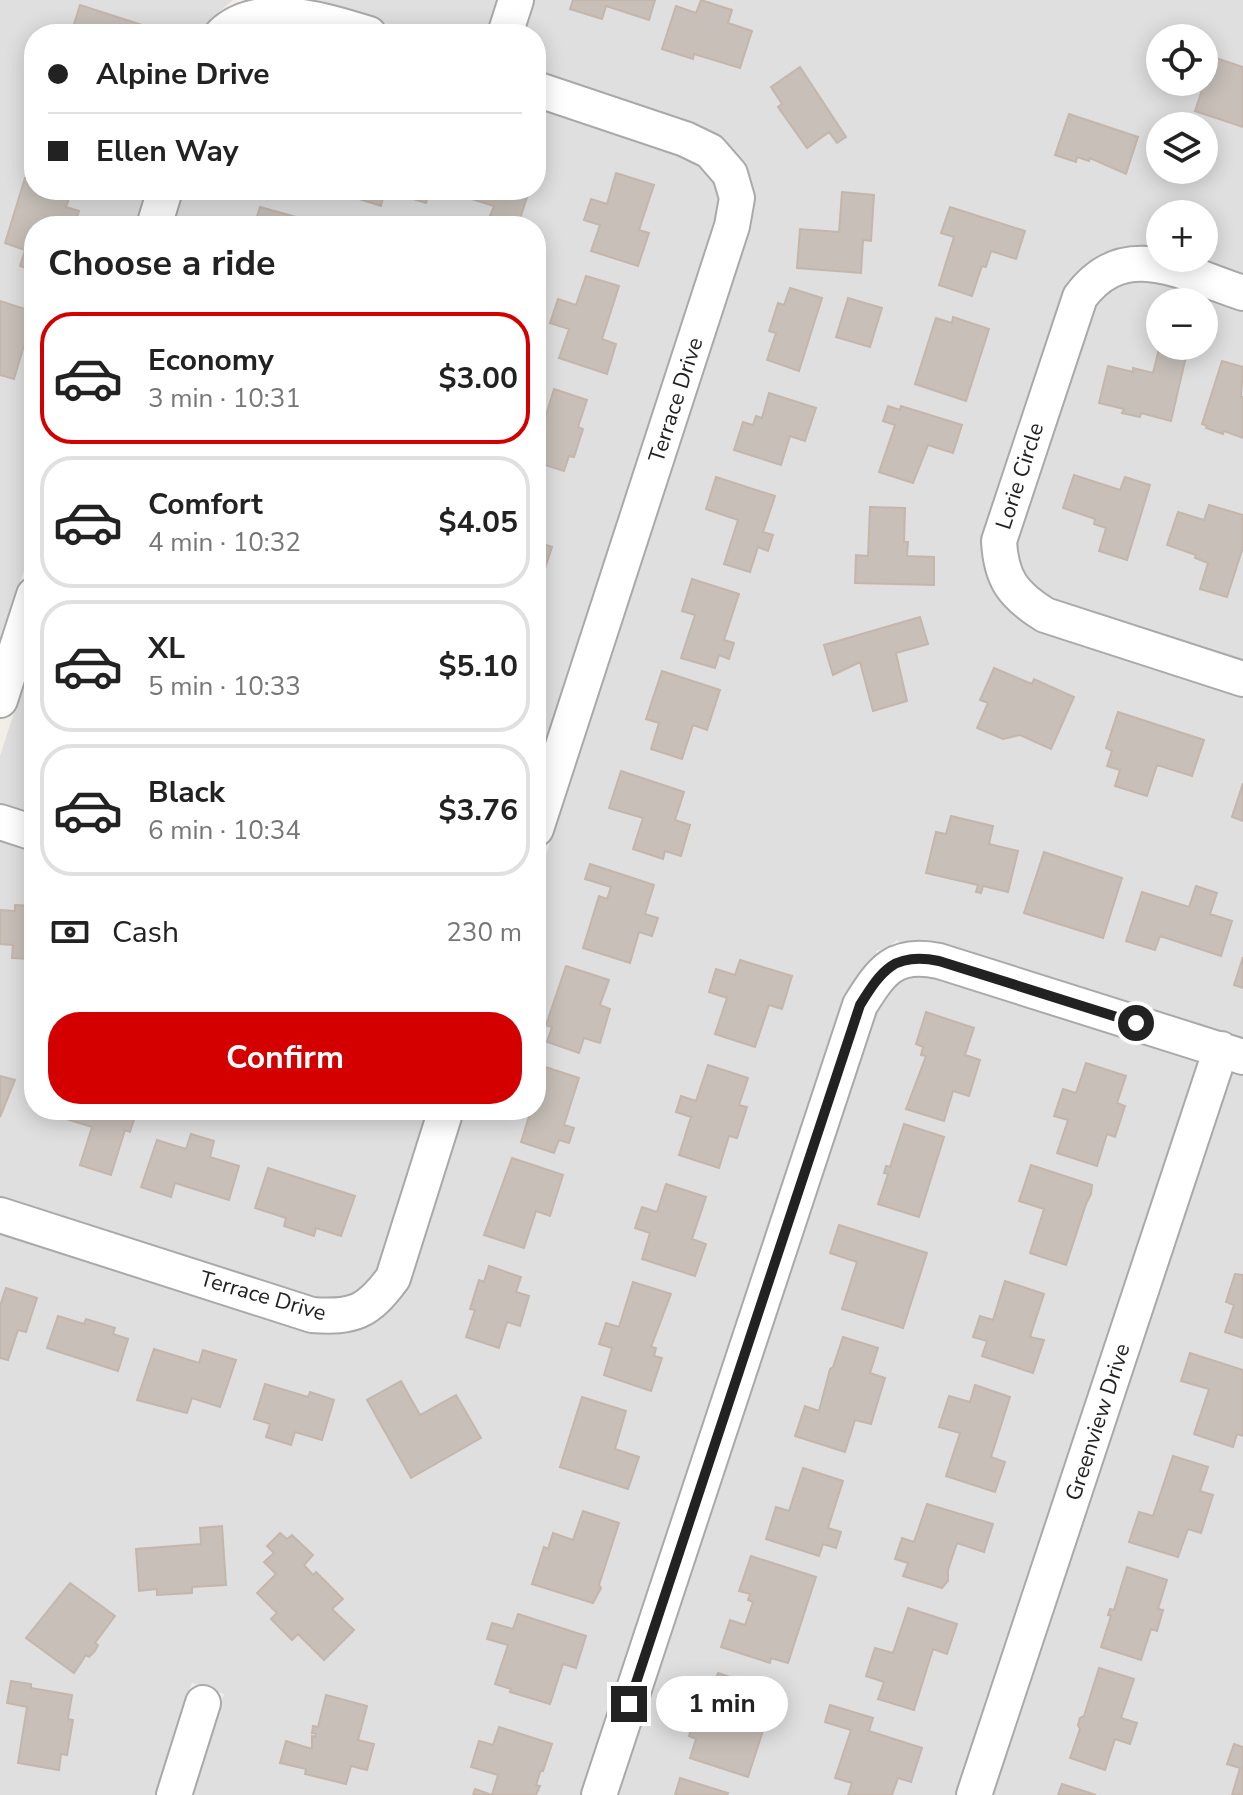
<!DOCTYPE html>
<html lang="en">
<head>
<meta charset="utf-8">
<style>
	body { margin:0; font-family:"Nunito Sans",sans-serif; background:#f2f2f2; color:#222; height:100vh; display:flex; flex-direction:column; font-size:30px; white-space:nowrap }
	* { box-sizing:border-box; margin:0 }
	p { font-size:26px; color:#767676 }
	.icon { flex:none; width:44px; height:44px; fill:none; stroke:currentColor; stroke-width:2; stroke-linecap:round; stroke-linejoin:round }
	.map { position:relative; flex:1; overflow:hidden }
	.side { position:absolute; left:24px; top:216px; width:522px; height:904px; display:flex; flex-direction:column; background:#fff; border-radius:32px; box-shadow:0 4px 20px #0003 }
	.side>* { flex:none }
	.banner { position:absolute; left:24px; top:24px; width:522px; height:176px; border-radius:32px; box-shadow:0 4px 20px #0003; display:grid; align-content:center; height:176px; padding:0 24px; background:#fff }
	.fabs { position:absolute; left:1146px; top:24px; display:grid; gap:16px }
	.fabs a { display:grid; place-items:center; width:72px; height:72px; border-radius:50%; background:#fff; box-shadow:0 4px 20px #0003; font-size:40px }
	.end { position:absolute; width:36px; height:36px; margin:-18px; border:10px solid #222; background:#fff; box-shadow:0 0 0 4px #fff }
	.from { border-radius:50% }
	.bubble { position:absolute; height:56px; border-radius:28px; background:#fff; box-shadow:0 4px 20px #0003; font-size:26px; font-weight:700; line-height:56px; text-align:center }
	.banner b { display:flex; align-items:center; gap:28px; height:76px; font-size:30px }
	.banner b+b { border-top:2px solid #e0e0e0 }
	.banner i { width:20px; height:20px; background:#222 }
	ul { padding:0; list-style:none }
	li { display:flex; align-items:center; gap:24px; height:132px; margin:0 16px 12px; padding:0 8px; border:4px solid #e0e0e0; border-radius:32px }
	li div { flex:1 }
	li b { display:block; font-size:30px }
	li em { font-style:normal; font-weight:700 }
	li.selected { border-color:#d40000 }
	li>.icon { width:72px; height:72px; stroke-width:1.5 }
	h2 { padding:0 24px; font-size:36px; line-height:96px }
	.pay { display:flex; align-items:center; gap:20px; height:88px; padding:0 24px; font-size:30px }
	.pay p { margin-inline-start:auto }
	.action { display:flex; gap:16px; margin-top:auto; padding:16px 24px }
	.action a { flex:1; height:92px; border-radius:32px; background:#d40000; color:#fff; font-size:32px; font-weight:700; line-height:92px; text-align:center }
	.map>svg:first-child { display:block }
</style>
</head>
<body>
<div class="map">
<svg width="1243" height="1795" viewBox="0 0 1243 1795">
	<rect width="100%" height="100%" fill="#f2efe9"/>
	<!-- residential -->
	<path fill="#e0dfdf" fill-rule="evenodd" d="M0 0H233L213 17 200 34H34V190H148L136 226H34V540L0 644Z
		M314 0H498L487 34H418Z
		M534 0H1243V277L1186 258H1204V214H1160V250L1127 247 1105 254 1083 267 1064 291 982 536 984 567 993 588 1009 610 1040 629 1243 695V1041L943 946 921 941 901 944 897 940 888 948 876 951 877 956 862 971 843 1000 581 1795H192L224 1694 192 1683 156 1795H0V1231L341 1332 363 1328 392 1308 409 1283 464 1110H536V885L749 232 754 201 746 171 691 124 536 73V34H523ZM1160 38H1204V82H1160ZM1160 126H1204V170H1160Z
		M536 106 679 153 699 162 714 180 719 198 716 222 536 773V226H172L184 190H536Z
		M1136 278 1153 280 1243 309V663L1052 601 1034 590 1024 577 1017 560 1016 544 1096 304 1105 291ZM1160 302H1204V346H1160Z
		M34 651V817L0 806V756Z
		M0 838 34 849V1110H428L377 1271 365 1288 350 1298 315 1299 0 1199Z
		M919 973 1200 1059 956 1795H617L876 1012 890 990 906 976Z
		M1233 1069 1243 1073V1795H992Z"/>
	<!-- building -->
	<path fill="#c7bfb8" stroke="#c4b6ab" stroke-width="2" d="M573 0H655L649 20 606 6 602 19 570 9Z
		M701 0 732 10 728 23 752 31 740 68 694 54 693 59 662 49 676 6 696 13Z
		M80 5 145 26 143 34H71Z
		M1213 57 1243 67V127L1195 111Z
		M800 67 846 137 837 143 829 132 807 148 778 107 782 104 771 87Z
		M1069 114 1138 137 1126 174 1090 158 1089 161 1077 157 1076 162 1055 155Z
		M616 173 654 185 639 230 649 233 638 266 591 251 600 225 584 220 591 199 607 204Z
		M25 178 34 181V190H61L71 193 66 207 79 211 74 226H34V271L20 266 25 250 5 243Z
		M358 190H430L426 203 385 190 381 206 356 198Z
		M454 190H515L528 194 518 225 490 216 494 206 453 193Z
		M842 192 874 195 871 241 863 240 861 273 797 268 800 229 839 232Z
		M260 207 296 217 293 226H254Z
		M950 207 1025 231 1016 259 991 251 986 267 982 266 972 296 939 285 954 237 941 233Z
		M586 276 619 286 602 339 616 344 607 374 559 358 569 329 550 323 558 299 576 305Z
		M790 288 822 298 799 371 767 360 776 333 769 331 778 303 784 305Z
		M848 298 882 308 870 347 836 337Z
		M0 301 34 312V330L31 341 26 339 14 379 0 375Z
		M953 317 989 329 966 401 915 384 936 318 952 323Z
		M1160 345 1187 352 1171 421 1141 413 1140 417 1122 413 1124 409 1099 403 1108 366 1133 372V368L1153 373Z
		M1222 361 1243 367 1241 397H1243V438L1224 431 1223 434 1206 428 1207 426 1202 424Z
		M554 389 587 400 578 427 583 429 574 457 569 456 564 471 536 462V447Z
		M769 393 816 408 805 441 790 436 781 465 734 450 743 422 753 425 756 416 762 418Z
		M888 406 900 410 901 406 962 425 953 453 928 445 913 483 879 472 895 425 883 421Z
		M1074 475 1120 490 1125 477 1150 485 1127 560 1099 551 1106 528 1094 524 1095 519 1063 508Z
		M716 477 775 496 763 532 773 535 768 551 758 547 750 572 724 564 738 520 706 509Z
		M1209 505 1243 515V547L1227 597 1200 589 1208 563 1195 558 1196 555 1167 545 1178 512 1204 520Z
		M870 507 905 508 904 542H908L907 556 934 557V585L855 583 856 555 868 556Z
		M536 542 552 547 540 584 536 583Z
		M692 579 739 594 724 640 734 643 729 659 719 655 715 668 681 658 695 615 682 611Z
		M920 617 928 644 896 653 907 701 873 711 860 662 833 675 824 645Z
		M994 668 1032 684 1034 679 1074 697 1051 749 1020 735 1003 739 977 728 988 703 980 700Z
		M662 671 720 690 707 730 693 725 682 759 651 749 659 723 646 719Z
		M1118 712 1204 740 1192 776 1157 765 1147 796 1115 786 1120 770 1107 766 1112 751 1106 748Z
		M621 771 684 792 675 820 690 825 681 856 665 851 663 859 633 849 643 818 609 808Z
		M1243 783V821L1232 817Z
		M951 816 993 826 989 844 1018 851 1008 892 983 886 981 893 976 892 978 885 926 873 936 832 946 834Z
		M1044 852 1122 878 1103 938 1024 913Z
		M590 864 654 885 645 914 658 918 652 936 639 932 630 963 583 948 599 896 607 899 611 887 585 879Z
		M1196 886 1217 893 1210 914 1232 921 1221 956 1160 936 1155 950 1126 941 1142 892 1189 907Z
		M15 905 34 906V959L12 958 13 945 0 944V910L15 911Z
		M1243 957V988L1234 985Z
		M740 960 792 976 782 1009 769 1005 755 1047 715 1034 727 998 709 992 716 969 735 975Z
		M566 966 609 980 600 1005 610 1009 600 1043 584 1038 579 1053 547 1042 552 1027 546 1025Z
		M926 1012 974 1028 965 1055 980 1060 969 1096 953 1091 944 1121 906 1109 926 1056 921 1055 923 1047 916 1044Z
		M1086 1063 1126 1076 1117 1103 1125 1106 1115 1137 1107 1134 1097 1166 1057 1153 1068 1120 1054 1116 1063 1089 1076 1093Z
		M536 1064 579 1078 564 1125 574 1128 569 1143 559 1140 554 1153 521 1142 531 1110H536Z
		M708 1065 748 1078 739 1105 747 1107 737 1138 729 1136 719 1168 679 1155 691 1117 676 1112 681 1096 696 1101Z
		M0 1076 15 1080 0 1117Z
		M56 1110H137L130 1132 125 1130 111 1175 80 1165 92 1127 54 1115Z
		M904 1124 944 1137 919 1217 878 1204 888 1174 884 1173 886 1166 890 1167Z
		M191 1134 214 1141 210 1157 239 1166 229 1200 175 1183 171 1197 141 1187 157 1140 186 1149Z
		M512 1158 563 1175 550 1216 536 1211 524 1248 484 1235Z
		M1031 1165 1092 1185 1091 1194 1086 1204 1066 1265 1030 1253 1044 1209 1019 1201Z
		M268 1168 355 1196 341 1236 316 1228 314 1236 284 1226 286 1218 255 1208Z
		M666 1184 706 1197 692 1239 706 1244 695 1276 642 1259 650 1233 635 1228 642 1207 657 1212Z
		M839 1225 927 1253 903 1328 842 1309 857 1262 830 1253Z
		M489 1266 521 1277 516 1292 529 1296 520 1326 507 1322 499 1348 466 1337 475 1310 470 1309 479 1280 484 1282Z
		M1235 1274 1243 1275V1338L1225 1332 1234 1305 1226 1302Z
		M1005 1281 1044 1294 1030 1337 1044 1340 1033 1373 982 1356 987 1341 973 1337 980 1316 993 1320Z
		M633 1282 671 1294 651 1347 656 1348 654 1356 662 1358 651 1391 604 1375 612 1348 599 1344 606 1323 619 1327Z
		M6 1288 37 1298 26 1332 18 1330 8 1360 0 1358V1306Z
		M58 1316 84 1324 86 1319 115 1328 113 1334 128 1339 118 1371 47 1348Z
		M843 1337 878 1348 870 1373 885 1378 871 1424 855 1420 845 1452 795 1436 805 1406 819 1411 830 1369 833 1367Z
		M154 1349 199 1363 203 1350 236 1360 220 1407 192 1398 187 1413 137 1400Z
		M1190 1353 1243 1370V1436L1237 1434 1233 1447 1194 1434 1209 1389 1181 1381Z
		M401 1381 420 1415 456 1395 481 1438 411 1478 367 1400Z
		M265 1384 308 1397 310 1392 334 1400 322 1440 295 1432 291 1445 266 1437 270 1424 254 1419Z
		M975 1385 1010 1397 991 1457 1005 1462 995 1492 946 1476 960 1433 939 1427 949 1396 970 1402Z
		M582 1397 626 1411 615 1449 639 1457 628 1489 560 1467Z
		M1173 1456 1208 1467 1200 1491 1213 1495 1201 1533 1188 1529 1178 1557 1129 1542 1139 1512 1153 1516Z
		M803 1468 843 1481 828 1528 841 1532 836 1548 823 1544 819 1556 766 1539 776 1507 789 1511Z
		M927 1504 993 1524 984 1552 957 1543 948 1570V1581L942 1588 903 1576 908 1563 895 1559 902 1538 914 1542Z
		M583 1511 619 1523 599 1585 601 1588 593 1603 532 1584 544 1547 548 1549 553 1533 573 1540Z
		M222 1526 226 1585 192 1587V1593L157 1595V1589L139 1591 136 1549 201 1544 200 1528Z
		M280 1533 287 1539 292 1535 313 1555 304 1565 313 1575 316 1572 343 1599 332 1609 354 1630 324 1660 298 1634 292 1640 271 1619 277 1613 257 1593 276 1574 264 1562 274 1553 267 1546Z
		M751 1556 816 1577 788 1663 771 1658 770 1663 721 1647 730 1620 745 1625 753 1602 748 1600 750 1594 739 1591Z
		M1127 1567 1167 1580 1158 1609 1163 1610 1157 1631 1151 1629 1141 1660 1101 1647 1111 1616 1108 1615 1110 1609 1114 1610Z
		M70 1583 115 1616 95 1643 98 1645 95 1651 89 1657 86 1655 74 1673 26 1638Z
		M908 1608 957 1624 947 1654 933 1649 914 1710 878 1699 884 1682 866 1676 875 1648 893 1653Z
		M518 1614 586 1636 576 1668 563 1664 550 1704 510 1692 511 1689 495 1684 508 1645 487 1639 492 1623 513 1629Z
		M1099 1668 1134 1679 1121 1718 1137 1723 1130 1744 1115 1739 1105 1770 1070 1758 1080 1729 1078 1725 1080 1718 1084 1716Z
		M718 1673 760 1687 754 1707 769 1712 748 1777 690 1758 696 1739 689 1736 700 1703 707 1705Z
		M11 1681 31 1684V1688L72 1695 68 1719 73 1720 67 1755 61 1754 59 1770 18 1763 27 1707 7 1703Z
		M326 1695 367 1706 358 1740 374 1744 367 1770 351 1766 346 1784 305 1774 306 1769 280 1763 286 1741 312 1749V1736L315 1737 316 1734 312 1733 313 1726 318 1727Z
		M830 1705 873 1718 869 1731 922 1748 911 1782 898 1778 892 1795H848L852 1783 835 1778 851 1730 825 1722Z
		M499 1727 552 1744 543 1771 541 1770 536 1785 540 1786 536 1795H473L475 1789 492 1795 498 1775 471 1767 479 1741 493 1745Z
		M1234 1744 1243 1747V1795H1232L1240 1768 1227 1764Z
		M680 1778 728 1793 727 1795H675Z
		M1062 1784 1096 1795H1058Z"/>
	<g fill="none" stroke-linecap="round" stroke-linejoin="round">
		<!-- street casing -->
		<g stroke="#a9a9a9" stroke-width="38">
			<path id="street" d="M222 34C258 0 321 19 369 34
				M505 34 516 0
				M536 89 685 139 710 151 730 174 737 198 732 226 536 829
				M154 226 165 190
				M1243 293C1184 274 1125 236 1080 297L999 541C1001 579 1013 595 1045 615L1243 679
				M0 700 34 595
				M0 822 34 833
				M0 1215 312 1315C354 1318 368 1312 393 1278L446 1110
				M174 1795 203 1703
				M599 1795 860 1005C882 970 894 952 939 961L1243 1057
				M974 1795 1221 1049"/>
		</g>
		<!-- street -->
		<use href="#street" stroke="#fff" stroke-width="34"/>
	</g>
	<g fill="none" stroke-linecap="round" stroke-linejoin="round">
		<!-- route -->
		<path stroke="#222" stroke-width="10" d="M629 1704 860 1005C882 970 894 952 939 961L1136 1023"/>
	</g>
	<g text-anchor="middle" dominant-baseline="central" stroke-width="8" stroke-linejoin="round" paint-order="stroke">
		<!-- street labels -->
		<g font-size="22" fill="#222" stroke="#fff">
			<text transform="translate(676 400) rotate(-72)">Terrace Drive</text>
			<text transform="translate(1020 476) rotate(-72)">Lorie Circle</text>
			<text transform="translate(263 1296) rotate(16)">Terrace Drive</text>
			<text transform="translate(1098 1422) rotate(-72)">Greenview Drive</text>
		</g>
	</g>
</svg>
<div class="fabs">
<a><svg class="icon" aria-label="locate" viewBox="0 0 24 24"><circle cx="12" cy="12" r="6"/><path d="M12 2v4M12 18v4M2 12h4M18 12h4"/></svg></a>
<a><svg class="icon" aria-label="layers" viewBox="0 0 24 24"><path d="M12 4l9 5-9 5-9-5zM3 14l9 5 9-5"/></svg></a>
<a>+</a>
<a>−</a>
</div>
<i class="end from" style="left:1136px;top:1023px"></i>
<i class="end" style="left:629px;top:1704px"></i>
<div class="bubble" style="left:656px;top:1676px;width:132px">1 min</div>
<div class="banner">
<b><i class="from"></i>Alpine Drive</b>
<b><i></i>Ellen Way</b>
</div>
<section class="side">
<h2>Choose a ride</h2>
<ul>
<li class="selected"><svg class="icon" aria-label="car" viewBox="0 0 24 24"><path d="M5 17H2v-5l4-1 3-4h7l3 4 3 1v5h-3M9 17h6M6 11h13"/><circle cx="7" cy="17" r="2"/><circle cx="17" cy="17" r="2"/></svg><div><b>Economy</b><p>3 min · 10:31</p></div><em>$3.00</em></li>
<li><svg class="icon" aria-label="car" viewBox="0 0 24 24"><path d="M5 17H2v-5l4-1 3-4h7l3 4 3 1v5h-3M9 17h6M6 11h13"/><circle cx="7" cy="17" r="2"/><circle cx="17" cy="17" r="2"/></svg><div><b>Comfort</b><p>4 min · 10:32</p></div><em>$4.05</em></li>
<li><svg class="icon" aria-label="car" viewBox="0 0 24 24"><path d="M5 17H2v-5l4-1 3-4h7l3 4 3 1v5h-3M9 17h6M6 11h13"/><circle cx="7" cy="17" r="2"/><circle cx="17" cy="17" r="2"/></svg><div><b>XL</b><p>5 min · 10:33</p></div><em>$5.10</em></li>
<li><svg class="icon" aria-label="car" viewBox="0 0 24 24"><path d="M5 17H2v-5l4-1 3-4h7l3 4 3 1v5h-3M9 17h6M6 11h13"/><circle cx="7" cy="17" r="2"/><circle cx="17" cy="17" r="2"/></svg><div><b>Black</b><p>6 min · 10:34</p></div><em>$3.76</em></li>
</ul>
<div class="pay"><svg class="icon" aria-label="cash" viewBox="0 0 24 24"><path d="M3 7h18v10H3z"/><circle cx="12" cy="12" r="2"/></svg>Cash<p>230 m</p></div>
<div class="action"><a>Confirm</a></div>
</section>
</div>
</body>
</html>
